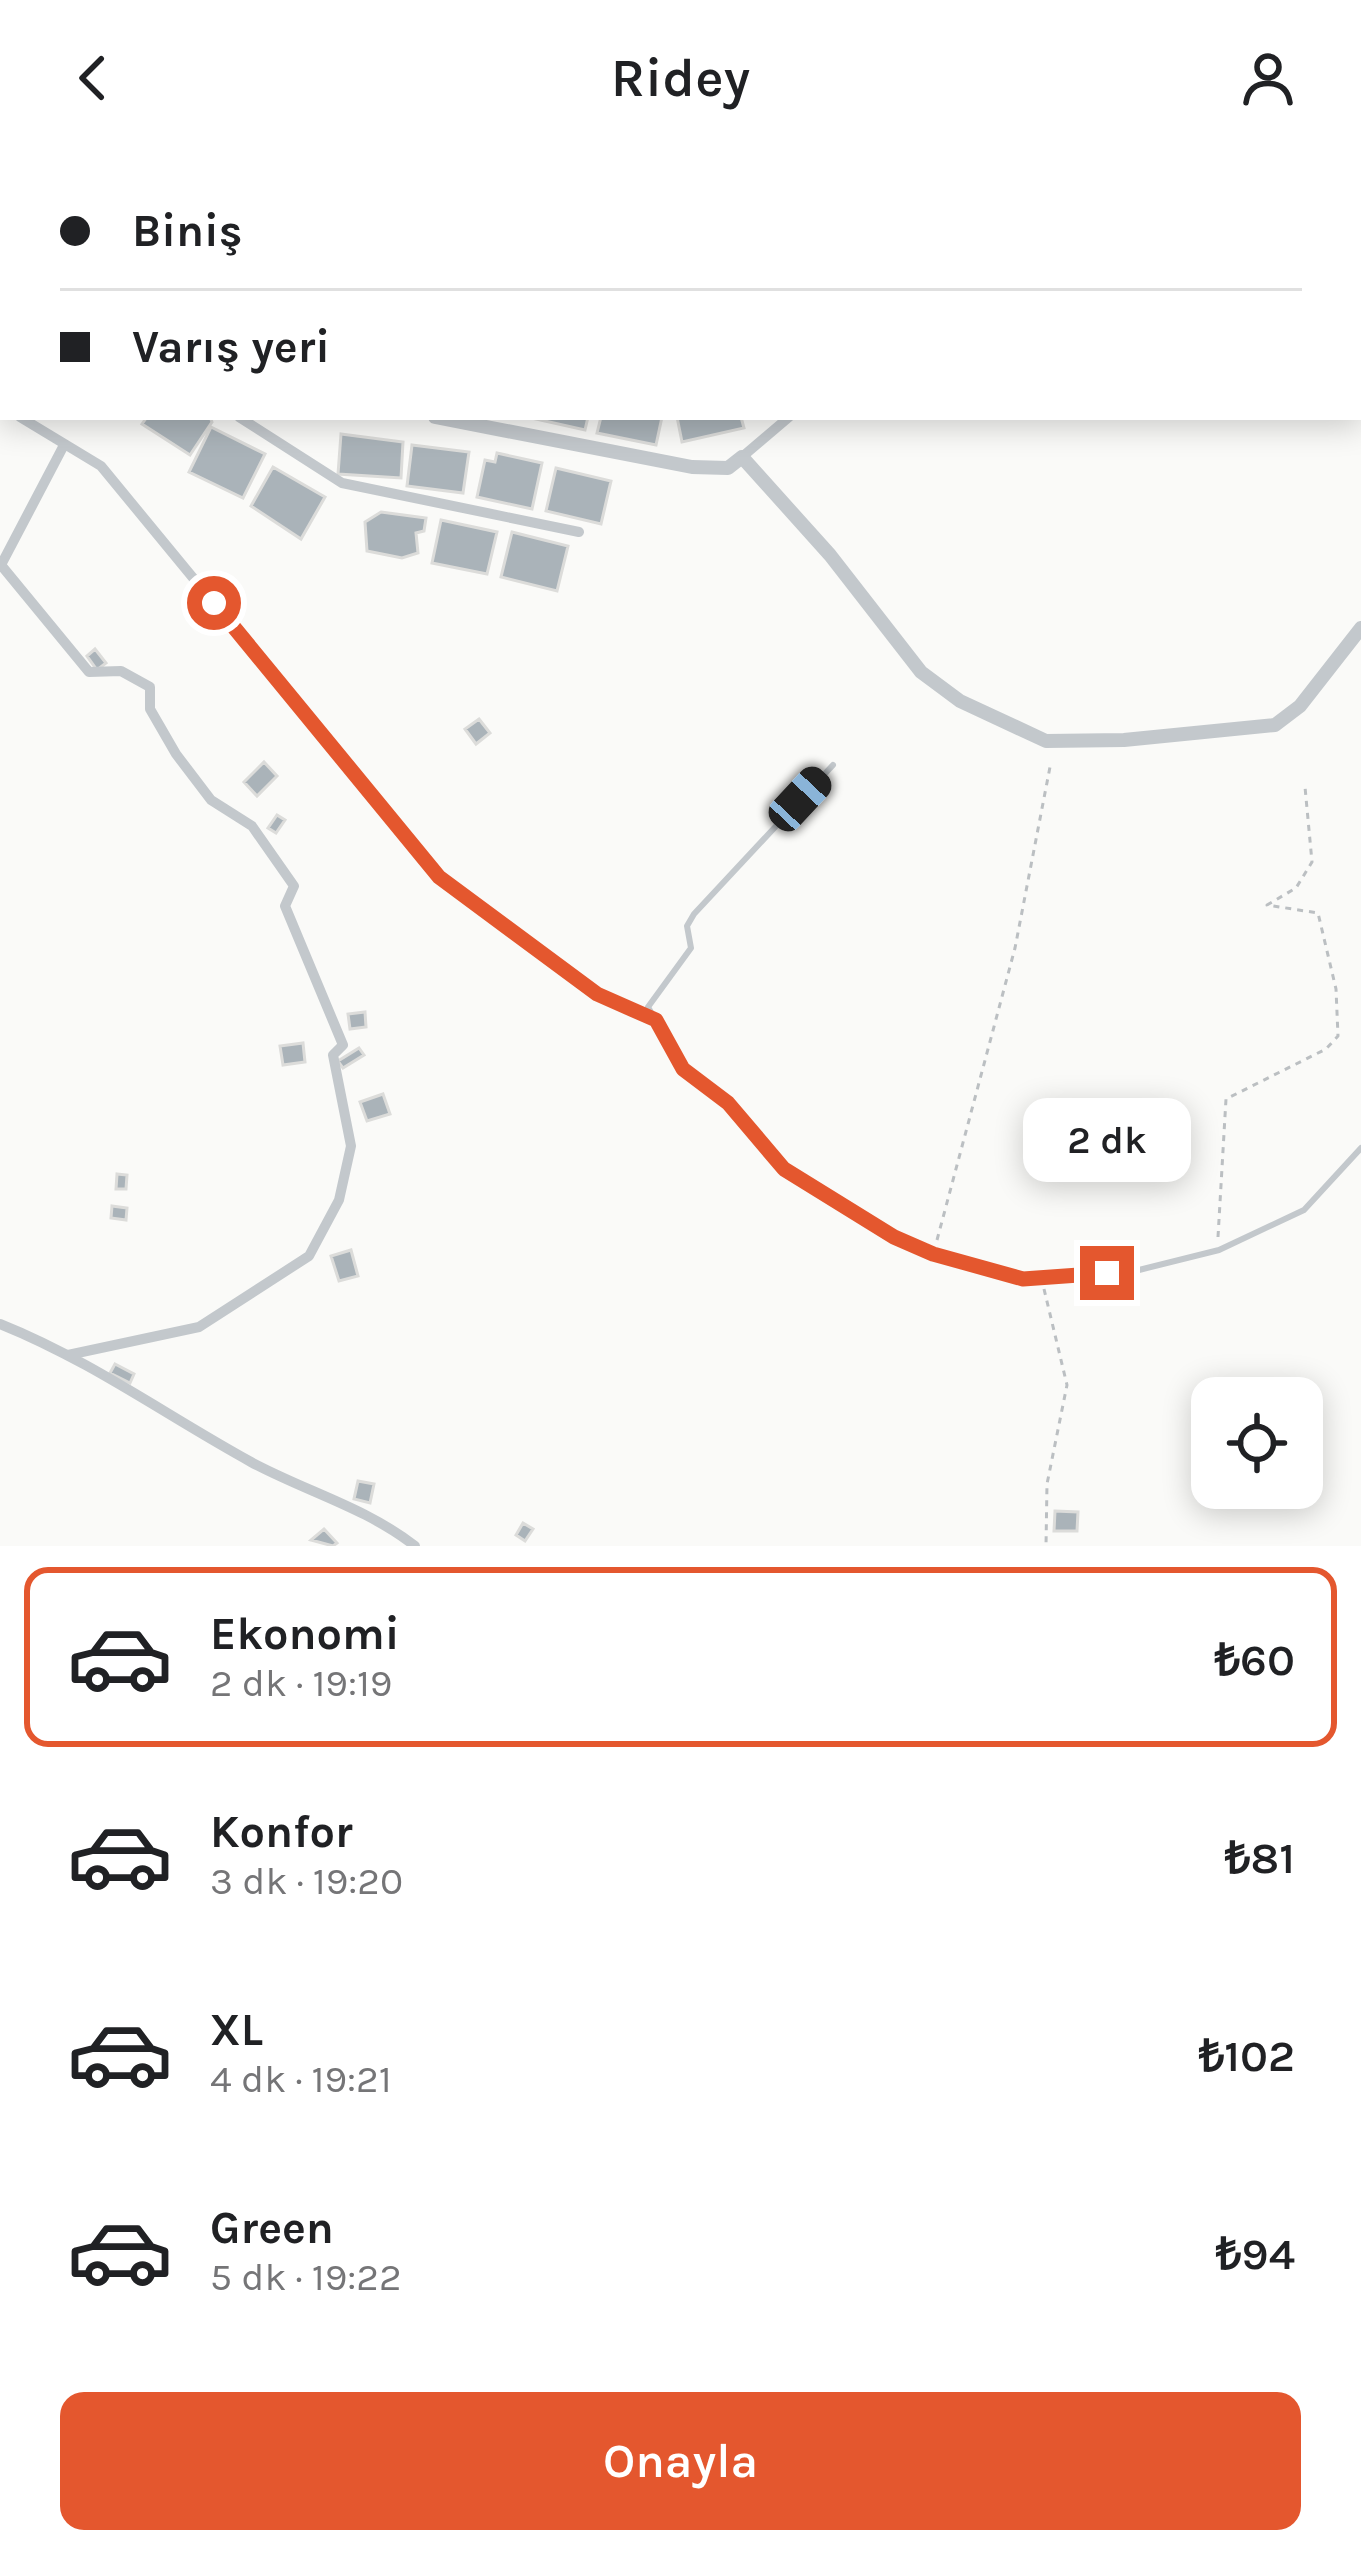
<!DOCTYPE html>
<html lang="tr">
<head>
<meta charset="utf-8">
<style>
	body { margin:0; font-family:Karla,sans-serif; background:#f6f6f6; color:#202124; height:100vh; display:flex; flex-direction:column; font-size:45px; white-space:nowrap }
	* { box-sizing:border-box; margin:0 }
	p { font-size:39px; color:#757577 }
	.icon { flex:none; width:66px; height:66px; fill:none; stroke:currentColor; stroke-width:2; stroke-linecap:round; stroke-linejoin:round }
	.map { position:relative; height:1390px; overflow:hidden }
	.sheet { display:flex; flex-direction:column; background:#fff; flex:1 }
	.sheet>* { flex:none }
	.hud { position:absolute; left:0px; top:0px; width:1362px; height:264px; box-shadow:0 6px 30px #0003; display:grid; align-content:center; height:264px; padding:0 60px; background:#fff }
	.tools { position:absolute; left:1191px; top:1221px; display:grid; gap:24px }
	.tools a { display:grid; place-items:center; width:132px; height:132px; border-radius:24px; background:#fff; box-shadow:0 6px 30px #0003; font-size:60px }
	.end { position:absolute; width:54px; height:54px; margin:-27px; border:15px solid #e4572e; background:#fff; box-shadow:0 0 0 6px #fff }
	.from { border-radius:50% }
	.bubble { position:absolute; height:84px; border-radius:24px; background:#fff; box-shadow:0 6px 30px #0003; font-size:39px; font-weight:600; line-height:84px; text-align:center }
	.car { position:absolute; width:36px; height:72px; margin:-36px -18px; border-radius:15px; box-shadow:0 0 9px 3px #0007; background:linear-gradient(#222 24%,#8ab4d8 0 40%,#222 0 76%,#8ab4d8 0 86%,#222 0) }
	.hud b { display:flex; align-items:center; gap:42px; height:114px; font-size:45px }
	.hud b+b { border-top:3px solid #e0e0e0 }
	.hud i { width:30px; height:30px; background:#202124 }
	ul { padding:21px 0 0; list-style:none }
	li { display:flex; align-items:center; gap:36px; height:180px; margin:0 24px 18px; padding:0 36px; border:6px solid transparent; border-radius:24px }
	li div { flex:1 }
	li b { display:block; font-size:45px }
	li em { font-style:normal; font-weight:600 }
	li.on { border-color:#e4572e }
	li>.icon { width:108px; height:108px; stroke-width:1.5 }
	.button { display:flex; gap:24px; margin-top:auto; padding:24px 60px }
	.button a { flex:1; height:138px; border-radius:24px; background:#e4572e; color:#fff; font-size:48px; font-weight:600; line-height:138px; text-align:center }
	header { display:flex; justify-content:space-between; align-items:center; height:156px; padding:0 60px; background:#fff; font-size:54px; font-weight:600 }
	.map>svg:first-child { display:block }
</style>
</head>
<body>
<header><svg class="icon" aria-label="back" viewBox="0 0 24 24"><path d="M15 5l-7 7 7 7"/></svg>Ridey<svg class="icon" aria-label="person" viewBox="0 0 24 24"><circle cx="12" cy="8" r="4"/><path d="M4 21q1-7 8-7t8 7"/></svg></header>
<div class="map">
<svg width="1361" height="1390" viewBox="0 0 1361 1390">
	<rect width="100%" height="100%" fill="#fafaf8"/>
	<!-- building -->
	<path fill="#aab3b9" stroke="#dcdcda" stroke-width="3" d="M3 70V126L0 128V71Z
		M147 261H210L212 266 190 299 142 268Z
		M527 261H588L585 274Z
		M601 261H662L656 289 597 277Z
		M677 261H741L744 272 682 286Z
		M211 271 265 298 243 342 189 316Z
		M341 278 403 286 401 322 338 318Z
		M412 289 469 296 463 337 407 330Z
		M497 297 542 307 532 353 477 341 485 304 495 306Z
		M273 311 325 341 301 383 251 350Z
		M556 312 611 325 601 368 546 355Z
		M381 356 426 362 424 375 416 377 418 397 402 402 367 395 365 366Z
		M441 364 497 376 487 418 432 407Z
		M512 376 568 390 557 435 501 421Z
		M95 493 106 507 97 514 87 500Z
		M479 563 490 577 476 588 465 573Z
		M264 606 277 620 257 640 244 626Z
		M277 659 285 664 276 677 268 672Z
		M365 856 366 871 350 873 348 858Z
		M303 887 305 906 283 909 280 890Z
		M359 892 364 899 343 912 338 905Z
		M383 938 390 958 367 965 360 946Z
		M117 1018 127 1019 126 1033H116Z
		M112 1050 127 1052 126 1064 111 1062Z
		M351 1094 358 1120 339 1125 331 1100Z
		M115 1208 134 1218 130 1227 110 1217Z
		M358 1325 374 1328 370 1347 354 1343Z
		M1055 1355 1078 1356 1077 1375H1054Z
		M523 1367 533 1373 525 1385 516 1379Z
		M324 1373 337 1387 333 1390 311 1384Z"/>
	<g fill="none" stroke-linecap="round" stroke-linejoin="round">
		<!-- path -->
		<path stroke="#bbbfc2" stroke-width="3" stroke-dasharray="6 6" stroke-linecap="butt" d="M1218 1081 1226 943 1326 893 1338 880 1336 833 1318 757 1267 749 1296 732 1312 706 1305 631
			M937 1084 1015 792 1050 611
			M1044 1133 1067 1229 1047 1328 1046 1390"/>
		<!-- service -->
		<path stroke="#c3c8cc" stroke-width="6" d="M833 609 694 758 687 770 691 792 648 851 683 913 728 947 785 1013 894 1081 1002 1119 1042 1124 1139 1114 1219 1094 1304 1054 1361 992"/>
		<!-- minor -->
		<path stroke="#c3c8cc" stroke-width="10" d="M94 0 95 3
			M13 3 24 0
			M169 3V0
			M353 3 354 0
			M430 3V0
			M503 3 504 0
			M575 3 576 0
			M0 7 3 6
			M0 245 3 248
			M20 261 101 310 439 721 597 838 656 864
			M239 261 342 327 579 376
			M64 289 1 409 89 516 121 515 150 531V553L176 598 211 644 252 670 294 730 285 750 343 889 333 899 351 990 339 1044 309 1100 199 1171 68 1199
			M742 301 789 261
			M0 1168C90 1204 167 1260 251 1306 307 1336 365 1351 415 1390"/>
		<!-- tertiary -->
		<path stroke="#c3c8cc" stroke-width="14" d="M0 179 3 180
			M435 261 692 311 728 312 742 301 830 399 921 516 960 545 1046 585 1124 584 1275 569 1300 550 1361 472"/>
	</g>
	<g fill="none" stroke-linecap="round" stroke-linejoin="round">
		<!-- route -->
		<path stroke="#e4572e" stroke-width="15" d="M214 447 439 721 597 838 656 864 683 913 728 947 784 1013 894 1081 933 1098 1023 1123 1107 1117"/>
	</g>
</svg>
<div class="tools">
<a><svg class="icon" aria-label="locate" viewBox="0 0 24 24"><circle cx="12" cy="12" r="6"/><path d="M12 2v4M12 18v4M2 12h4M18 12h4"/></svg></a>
</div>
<i class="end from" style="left:214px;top:447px"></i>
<i class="end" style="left:1107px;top:1117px"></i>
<div class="bubble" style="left:1023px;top:942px;width:168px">2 dk</div>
<i class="car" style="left:800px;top:643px;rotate:43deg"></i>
<div class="hud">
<b><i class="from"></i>Biniş</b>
<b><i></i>Varış yeri</b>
</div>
</div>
<section class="sheet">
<ul>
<li class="on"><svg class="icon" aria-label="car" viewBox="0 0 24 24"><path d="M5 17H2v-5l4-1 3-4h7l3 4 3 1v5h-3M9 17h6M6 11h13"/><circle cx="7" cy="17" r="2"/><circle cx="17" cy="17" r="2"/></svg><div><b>Ekonomi</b><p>2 dk · 19:19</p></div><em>₺60</em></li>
<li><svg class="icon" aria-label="car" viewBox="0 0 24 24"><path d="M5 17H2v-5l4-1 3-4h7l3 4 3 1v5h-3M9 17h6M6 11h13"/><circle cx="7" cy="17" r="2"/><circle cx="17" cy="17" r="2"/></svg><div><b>Konfor</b><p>3 dk · 19:20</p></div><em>₺81</em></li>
<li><svg class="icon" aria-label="car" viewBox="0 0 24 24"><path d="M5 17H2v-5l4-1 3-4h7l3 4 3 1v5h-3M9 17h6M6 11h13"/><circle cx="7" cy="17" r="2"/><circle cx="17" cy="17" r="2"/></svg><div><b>XL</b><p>4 dk · 19:21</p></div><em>₺102</em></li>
<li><svg class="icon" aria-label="car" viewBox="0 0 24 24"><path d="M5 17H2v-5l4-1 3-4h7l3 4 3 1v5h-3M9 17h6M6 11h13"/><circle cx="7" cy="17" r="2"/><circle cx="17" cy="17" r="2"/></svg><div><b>Green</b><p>5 dk · 19:22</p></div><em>₺94</em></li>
</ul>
<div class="button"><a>Onayla</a></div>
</section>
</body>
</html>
